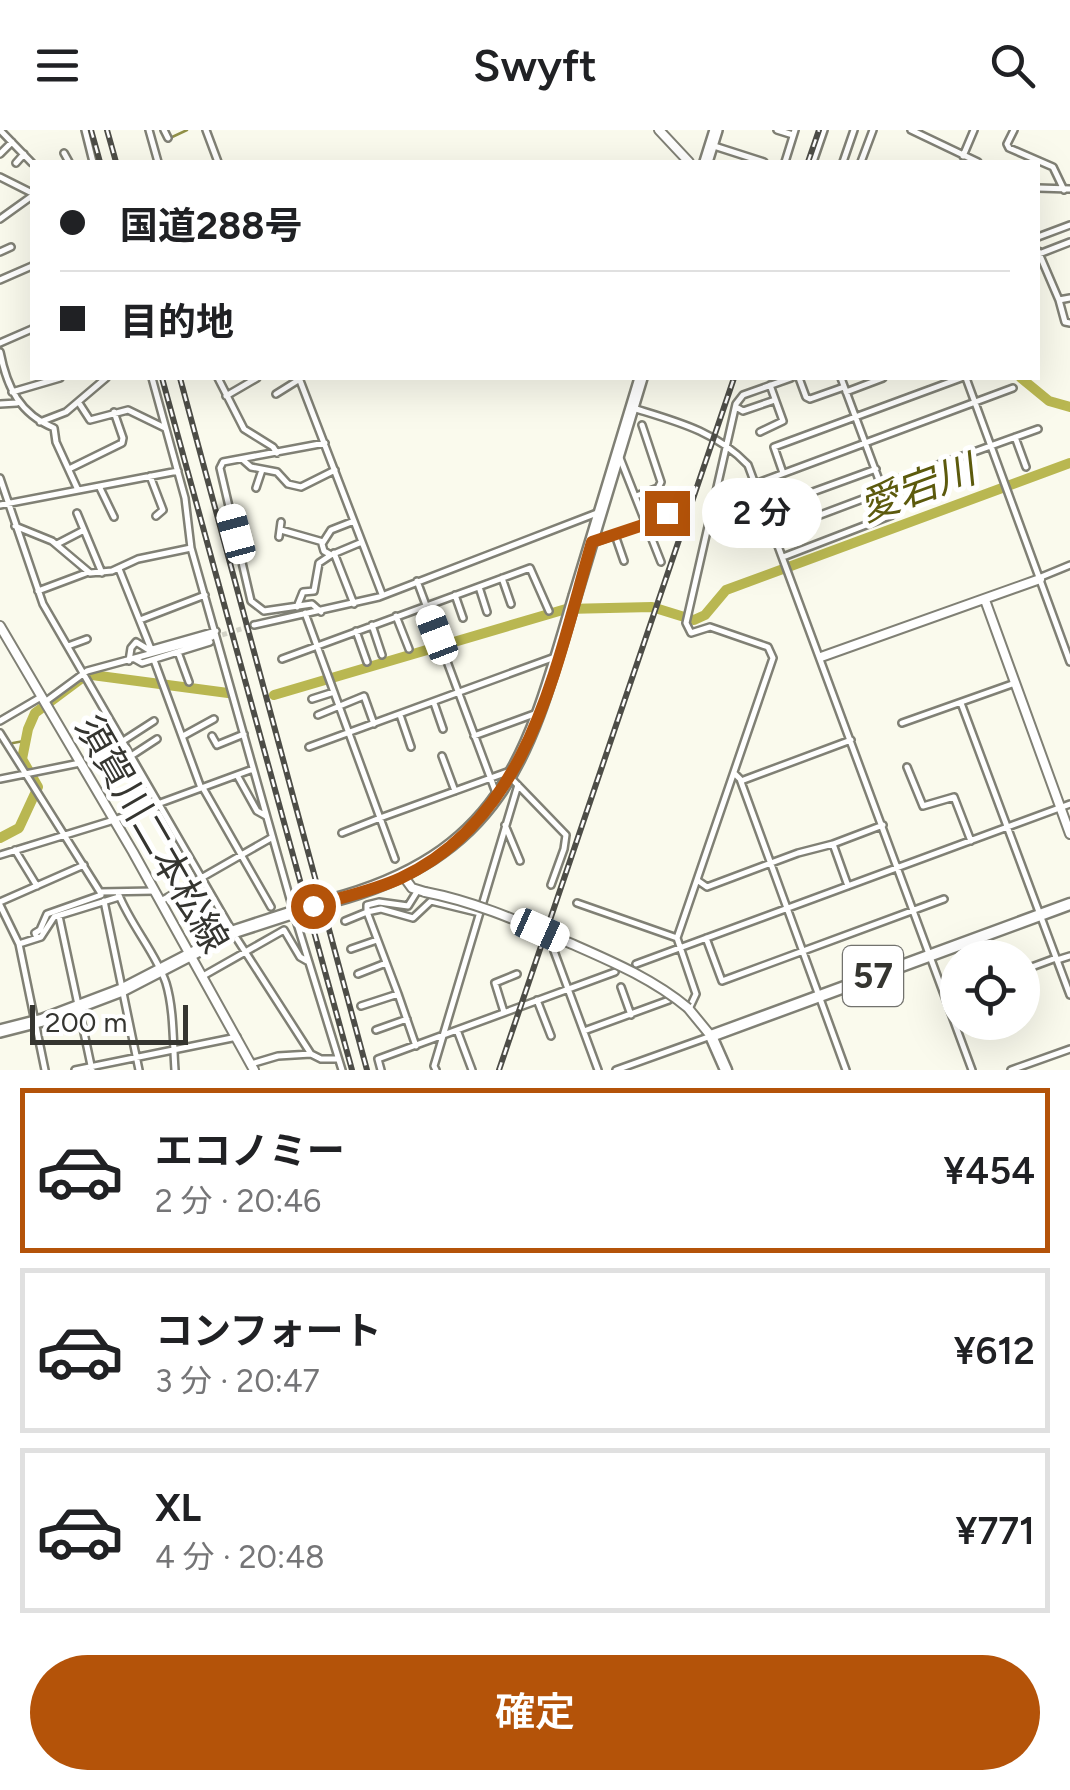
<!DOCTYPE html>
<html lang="ja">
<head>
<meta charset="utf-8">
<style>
	body { margin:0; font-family:Figtree,"Noto Sans JP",sans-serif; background:#f2f2f2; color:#202124; height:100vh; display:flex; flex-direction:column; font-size:38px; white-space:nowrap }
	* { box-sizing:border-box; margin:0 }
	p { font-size:32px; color:#757577 }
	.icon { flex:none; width:55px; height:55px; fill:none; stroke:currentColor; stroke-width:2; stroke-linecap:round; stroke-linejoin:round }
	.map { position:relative; height:940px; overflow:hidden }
	.panel { display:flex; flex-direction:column; background:#fff; flex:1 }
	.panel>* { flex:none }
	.hud { position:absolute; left:30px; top:30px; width:1010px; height:220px; border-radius:0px; box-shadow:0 10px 40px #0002; display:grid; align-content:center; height:220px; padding:0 30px; background:#fff }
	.buttons { position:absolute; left:940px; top:810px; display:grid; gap:20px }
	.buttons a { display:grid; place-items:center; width:100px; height:100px; border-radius:50%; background:#fff; box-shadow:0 10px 40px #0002; font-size:50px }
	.scale { position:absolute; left:30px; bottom:25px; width:158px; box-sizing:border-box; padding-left:10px; border:5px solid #353530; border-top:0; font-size:28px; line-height:35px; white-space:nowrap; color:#353530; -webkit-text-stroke:8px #fff; paint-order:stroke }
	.end { position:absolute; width:45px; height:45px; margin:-22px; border:12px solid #b45309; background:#fff; box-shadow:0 0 0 5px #fff }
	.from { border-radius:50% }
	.bubble { position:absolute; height:70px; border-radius:35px; background:#fff; box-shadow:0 10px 40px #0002; font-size:32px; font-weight:600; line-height:70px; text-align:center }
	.car { position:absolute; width:30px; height:60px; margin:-30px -15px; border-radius:12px; box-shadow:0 0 8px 2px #0007; background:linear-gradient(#fff 24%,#345 0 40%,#fff 0 76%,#345 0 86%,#fff 0) }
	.hud b { display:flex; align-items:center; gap:35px; height:95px; font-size:38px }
	.hud b+b { border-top:2px solid #e0e0e0 }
	.hud i { width:25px; height:25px; background:#202124 }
	ul { padding:18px 0 0; list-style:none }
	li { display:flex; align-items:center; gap:30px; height:165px; margin:0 20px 15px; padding:0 10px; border:5px solid #e0e0e0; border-radius:0px }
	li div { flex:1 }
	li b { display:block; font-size:38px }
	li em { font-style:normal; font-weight:600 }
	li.current { border-color:#b45309 }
	li>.icon { width:90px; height:90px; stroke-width:1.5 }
	.primary-button { display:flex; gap:20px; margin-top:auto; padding:20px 30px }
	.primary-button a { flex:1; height:115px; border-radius:60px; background:#b45309; color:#fff; font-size:40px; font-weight:600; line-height:115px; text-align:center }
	header { display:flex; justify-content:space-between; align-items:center; height:130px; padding:0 30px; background:#fff; font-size:45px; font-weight:600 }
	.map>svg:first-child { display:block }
</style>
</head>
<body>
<header><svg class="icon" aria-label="menu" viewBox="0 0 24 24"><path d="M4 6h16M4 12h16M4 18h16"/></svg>Swyft<svg class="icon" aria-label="search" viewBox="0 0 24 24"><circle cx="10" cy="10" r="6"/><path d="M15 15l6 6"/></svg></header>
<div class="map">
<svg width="1070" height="940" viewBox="0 0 1070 940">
	<rect width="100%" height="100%" fill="#fafaed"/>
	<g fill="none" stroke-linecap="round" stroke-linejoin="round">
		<!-- stream -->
		<path stroke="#919047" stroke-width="2.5" d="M170 8 187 0
			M13 613 24 611"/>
		<!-- river -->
		<path stroke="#b9b751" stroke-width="10" d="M1021 248 1049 271 1070 277
			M274 565 566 479 652 477 694 490 705 485 726 460 1070 333
			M0 708 19 698 38 657 22 629 28 599 35 583 82 548 92 545 228 563"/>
		<!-- minor-tunnel -->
		<path stroke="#d3d3c7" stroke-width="5" stroke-dasharray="5 2.5" stroke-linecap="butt" d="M215 507 254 495"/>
		<!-- minor casing -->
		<g stroke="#808075" stroke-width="10">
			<path id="minor" d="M0 0 32 33
				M85 0 93 32
				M149 0 158 32
				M164 0 168 8
				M206 0 218 32
				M777 0 793 5
				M911 0 978 32
				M1014 0 1007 14 1009 18 1053 37 1064 60
				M711 15 764 32
				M64 23 69 32
				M0 24 12 12
				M963 26 974 0
				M785 32 795 0
				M813 32 824 0
				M843 32 854 0
				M861 32 873 0
				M16 33 24 24
				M0 47 32 63
				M1038 58 1070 59
				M0 89 32 66
				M1038 107 1070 95
				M1038 121 1059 170 1065 192 1070 193
				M0 122 11 117
				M1039 124 1070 112
				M0 150 32 136
				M1059 170 1070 168
				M0 213 32 199
				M0 222C7 258 20 284 54 298L56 312 78 360
				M152 248 185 368 191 418 292 776
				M218 248 244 299 273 317 277 323
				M299 248 382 464
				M799 248 806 267 810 269 844 257
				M966 248 1070 532
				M12 262 60 248
				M846 262 883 248
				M276 264 300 249
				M226 266 257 248
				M79 273 90 290 128 280 165 298
				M0 274 17 273
				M736 277 743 281 775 270
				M633 278C675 291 716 301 748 335L972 940
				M40 292 66 282 106 248
				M760 302 783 291 770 255
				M1015 307 1026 337
				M620 328 661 432
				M242 329 251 337 277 342 288 354 301 357 335 340
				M69 339 122 313 123 308 114 282
				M783 343 774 317 961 248
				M150 346 163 380 156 386
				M0 348 43 474 230 797
				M755 354 1013 258
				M882 355 1038 299
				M99 356 114 387
				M256 358 262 340
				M636 366 658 358 661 352 642 295
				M0 375 178 341
				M766 379 876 339
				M77 383 102 443
				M354 391 331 400 322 414 324 421 331 425 362 412
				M15 396 52 411 90 443 112 441 138 429 191 418
				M281 400 323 412
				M775 402 884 361
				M615 405 624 431
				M279 407 281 392
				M595 412 666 387 667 381 658 358
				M57 414 84 400
				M334 423 354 474
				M783 427 892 385 841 248
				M119 439 151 519
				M1041 447 1070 435
				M502 448 511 474
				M417 451 496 663
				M479 457 487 482
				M38 461 86 443
				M455 465 463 488
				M297 477 303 462 314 461 319 433 331 425
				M321 482 312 474 264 481 251 471 220 338 223 332 325 313
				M305 483 380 688 510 641
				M396 486 409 519
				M140 490 205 465
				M254 495 379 467 597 383
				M372 495 382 525
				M356 501 367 532
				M68 516 87 509
				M178 522 189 552
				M135 529 142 533 210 512
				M282 529 530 438 549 481
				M154 530 201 658
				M129 531 131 518 136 512 149 520 216 501
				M312 569 334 562
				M45 572 87 541 212 507
				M434 573 443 599
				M961 573 1070 865
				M318 585 364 566 374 594
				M400 585 411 617
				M0 591 41 567
				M902 593 1015 553
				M0 603 100 762 155 761
				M183 606 214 589
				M212 606 217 615 244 604
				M474 606 537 583
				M123 611 154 591
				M309 617 555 527
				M131 626 157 609
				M442 626 455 661
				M907 637 923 676 954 667 971 711
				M735 644 740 649 846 940
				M237 645 257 681 266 686
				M510 647 566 705 564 719 551 755
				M0 649 80 633
				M741 651 851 610
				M203 658 271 777
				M505 695 520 731
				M342 703 380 688 395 729
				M15 720 37 756
				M0 725 114 690 253 639
				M697 750 707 757 798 723 833 714
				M848 756 833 714 883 695
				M118 763C131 796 156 823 166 853 174 879 173 913 175 940
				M104 771 139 940
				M161 771 271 708
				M0 772 84 735
				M577 773 677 808 696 864 689 879
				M0 775 19 814 45 940
				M367 782 381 779 413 788 431 771 480 783
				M367 782V775L379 772 408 776 418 760
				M59 786 92 940
				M295 787 342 940
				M345 791 367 782 398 864
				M37 808 35 803 40 800 47 784 101 765
				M677 808 773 528 768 517 710 497 691 503 686 493 736 274 743 265 791 248
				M706 808 722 851 944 769
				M237 809 311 924 321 929H338
				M19 814 41 807 54 787 119 767
				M351 819 377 810
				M554 821 598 940
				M1057 830 1070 826
				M636 834 1070 674
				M1029 838 1056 828
				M358 844 386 833
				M203 846 284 800 300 827 307 831
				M621 857 631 885
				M946 869 958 865
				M537 870 551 906
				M361 876 398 864 416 916
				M504 882 495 853 517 844
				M376 900 407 889
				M457 900 472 940
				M584 901 669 870
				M251 934 278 926 311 924
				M75 940 237 907
				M381 940 378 929 615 842
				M436 940 434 936 518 655
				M616 940 711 906
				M1011 940 1070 919"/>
		</g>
		<!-- tertiary casing -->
		<g stroke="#808075" stroke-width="12">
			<path id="tertiary" d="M659 0 689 32
				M985 470 1070 704
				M821 527 1040 449
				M404 747 412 758 425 762
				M688 878 711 906"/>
		</g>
		<!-- secondary casing -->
		<g stroke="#808075" stroke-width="12">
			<path id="secondary" d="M0 496 133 722 254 940"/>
		</g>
		<!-- primary casing -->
		<g stroke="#808075" stroke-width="15">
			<path id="primary" d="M726 940 711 906 1070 774"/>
		</g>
		<!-- trunk casing -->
		<g stroke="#808075" stroke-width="16">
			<path id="trunk" d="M706 32 716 0
				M330 771C506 724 529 623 575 466 597 393 619 320 641 248
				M0 901 43 890 122 860 236 801 313 776"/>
		</g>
		<!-- minor -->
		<use href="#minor" stroke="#fff" stroke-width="5"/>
		<!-- tertiary -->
		<use href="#tertiary" stroke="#fff" stroke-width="8"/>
		<!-- secondary -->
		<use href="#secondary" stroke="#fff" stroke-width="8"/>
		<!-- primary -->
		<use href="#primary" stroke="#fff" stroke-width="10"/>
		<!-- trunk -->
		<use href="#trunk" stroke="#fff" stroke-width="11"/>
		<!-- rail casing -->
		<g stroke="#4d4d47" stroke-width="6">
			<path id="rail" d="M91 0 100 32
				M107 0 116 32
				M808 32 819 0
				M162 248 352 940
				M180 248 367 940
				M499 940 734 248"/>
		</g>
		<!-- rail -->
		<use href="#rail" stroke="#fff" stroke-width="2.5" stroke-dasharray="8" stroke-linecap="butt"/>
		<!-- tertiary-bridge casing -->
		<g stroke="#808075" stroke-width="12" stroke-linecap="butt">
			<path id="tertiary-bridge" d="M425 762C477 772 523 793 572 814 613 832 653 849 688 878"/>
		</g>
		<!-- trunk-bridge casing -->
		<g stroke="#808075" stroke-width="16" stroke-linecap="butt">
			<path id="trunk-bridge" d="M313 776 330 771"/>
		</g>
		<!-- tertiary-bridge -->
		<use href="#tertiary-bridge" stroke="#fff" stroke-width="8"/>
		<!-- trunk-bridge -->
		<use href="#trunk-bridge" stroke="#fff" stroke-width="11"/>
	</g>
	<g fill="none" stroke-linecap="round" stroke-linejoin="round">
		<!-- route -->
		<path stroke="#b45309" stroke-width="12" d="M313 776C342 767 373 761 401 748 530 688 556 535 592 412L664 388 667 383"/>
	</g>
	<g text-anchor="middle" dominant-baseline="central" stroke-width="10" stroke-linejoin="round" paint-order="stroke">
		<!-- shield labels -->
		<rect fill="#fff" stroke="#72726e" stroke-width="2.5" x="843" y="816" width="60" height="60" rx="8"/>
		<g font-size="35" font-weight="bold" fill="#353530">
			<text x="873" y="846">57</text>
		</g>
		<!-- street labels -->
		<g font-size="38" fill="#353530" stroke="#fff">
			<text transform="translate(152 704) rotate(60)">須賀川二本松線</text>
		</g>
		<!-- water labels -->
		<g font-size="40" font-style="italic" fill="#5c5a0d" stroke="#fff">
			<text transform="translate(917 358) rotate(-20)">愛宕川</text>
		</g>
	</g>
</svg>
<div class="buttons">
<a><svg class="icon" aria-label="locate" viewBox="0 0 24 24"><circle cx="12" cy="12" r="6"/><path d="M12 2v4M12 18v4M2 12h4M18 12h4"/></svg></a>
</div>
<div class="scale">200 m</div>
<i class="end from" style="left:313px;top:776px"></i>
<i class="end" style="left:667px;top:383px"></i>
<div class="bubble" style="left:702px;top:348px;width:120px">2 分</div>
<i class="car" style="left:236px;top:404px;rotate:345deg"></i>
<i class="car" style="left:437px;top:505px;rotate:339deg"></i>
<i class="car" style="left:540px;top:800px;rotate:114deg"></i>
<div class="hud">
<b><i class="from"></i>国道288号</b>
<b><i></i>目的地</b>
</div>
</div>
<section class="panel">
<ul>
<li class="current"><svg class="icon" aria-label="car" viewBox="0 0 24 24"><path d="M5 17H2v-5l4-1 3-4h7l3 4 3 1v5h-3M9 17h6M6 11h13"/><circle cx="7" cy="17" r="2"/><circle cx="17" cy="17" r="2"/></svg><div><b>エコノミー</b><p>2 分 · 20:46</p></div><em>¥454</em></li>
<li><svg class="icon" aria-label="car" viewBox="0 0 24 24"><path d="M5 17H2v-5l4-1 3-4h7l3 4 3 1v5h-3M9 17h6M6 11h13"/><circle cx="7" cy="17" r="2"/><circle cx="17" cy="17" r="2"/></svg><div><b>コンフォート</b><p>3 分 · 20:47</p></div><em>¥612</em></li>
<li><svg class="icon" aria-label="car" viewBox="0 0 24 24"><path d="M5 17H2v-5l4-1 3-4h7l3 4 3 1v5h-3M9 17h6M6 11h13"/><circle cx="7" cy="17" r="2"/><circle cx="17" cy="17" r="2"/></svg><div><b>XL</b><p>4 分 · 20:48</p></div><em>¥771</em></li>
</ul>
<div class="primary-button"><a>確定</a></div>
</section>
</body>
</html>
